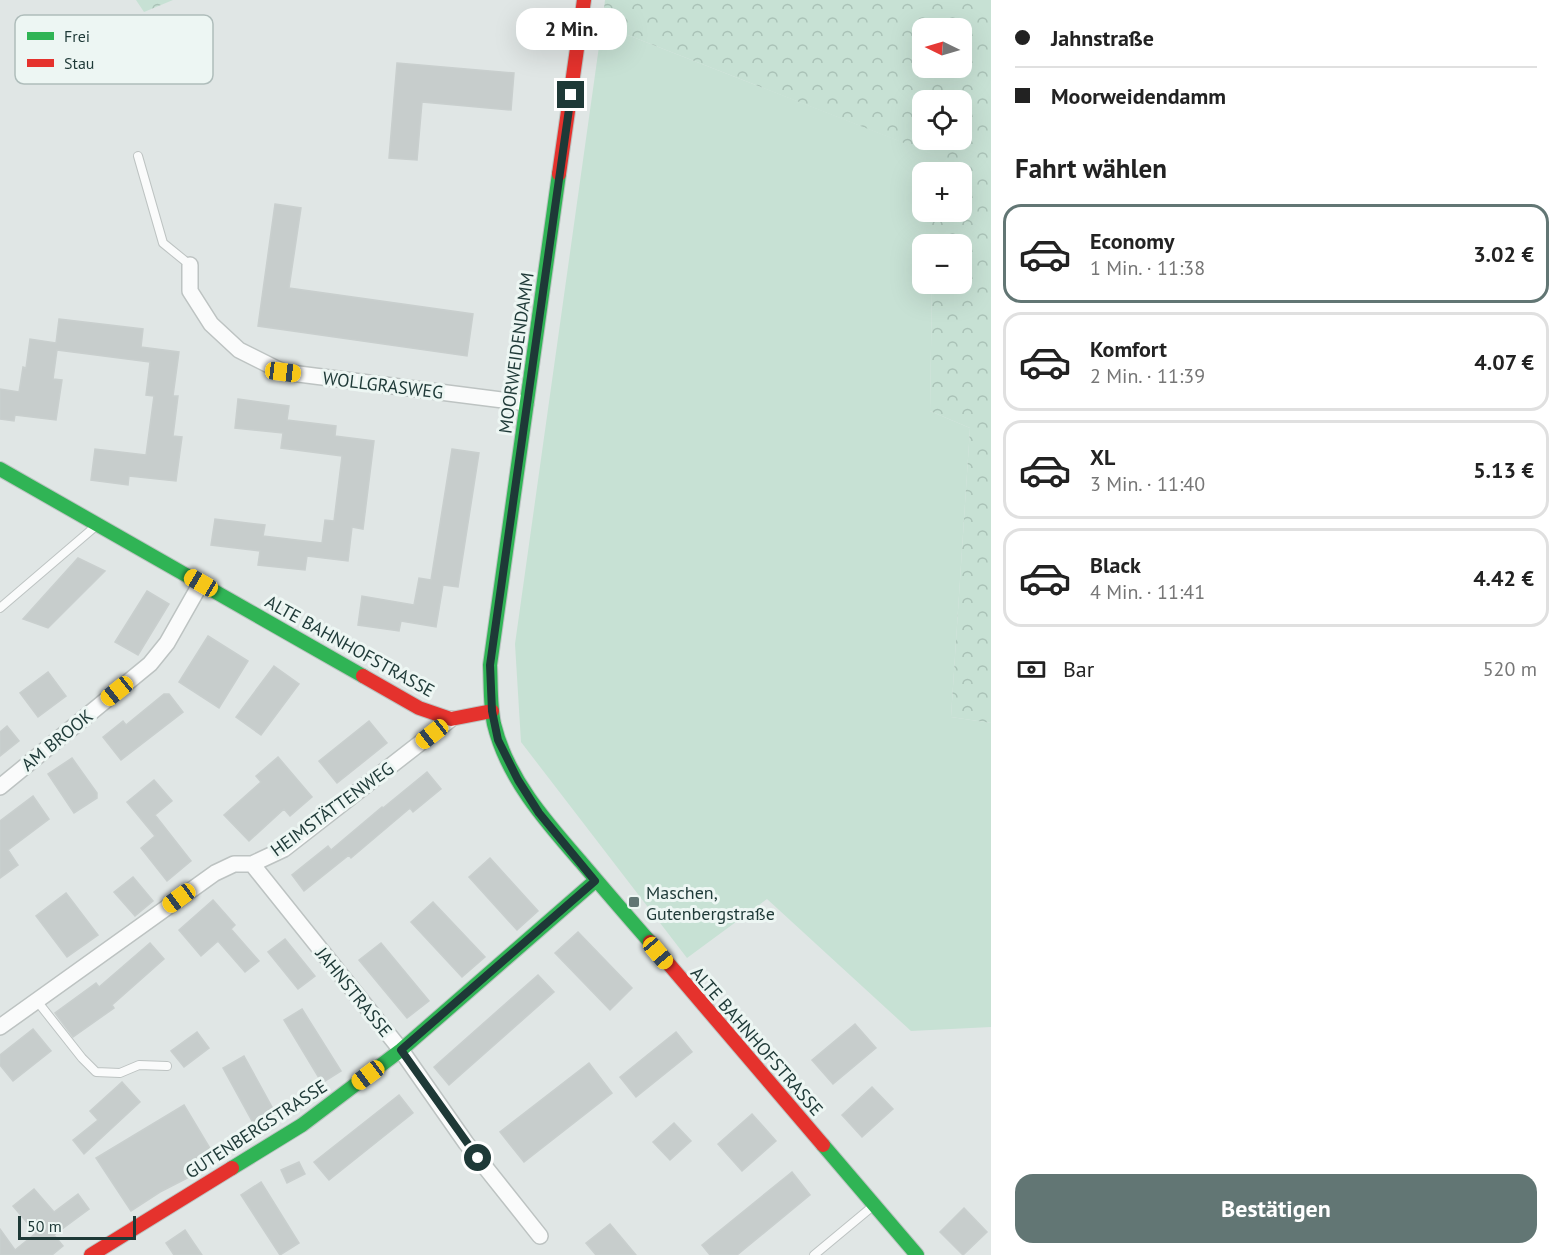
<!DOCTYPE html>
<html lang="de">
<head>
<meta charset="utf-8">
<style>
	body { margin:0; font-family:"PT Sans",sans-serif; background:#f6f6f6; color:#222; height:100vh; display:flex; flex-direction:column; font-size:22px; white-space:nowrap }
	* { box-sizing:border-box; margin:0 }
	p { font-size:20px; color:#767676 }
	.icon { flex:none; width:33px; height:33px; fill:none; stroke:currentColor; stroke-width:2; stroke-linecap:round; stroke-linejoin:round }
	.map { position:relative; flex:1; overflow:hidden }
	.drawer { display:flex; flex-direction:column; background:#fff; width:570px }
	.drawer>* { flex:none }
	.guide { display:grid; align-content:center; height:132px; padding:0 24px; background:#fff }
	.needle { width:39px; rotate:275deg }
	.buttons { position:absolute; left:912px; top:18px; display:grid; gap:12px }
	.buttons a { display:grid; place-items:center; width:60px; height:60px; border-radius:12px; background:#fff; box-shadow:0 6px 24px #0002; font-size:30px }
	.scale { position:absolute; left:18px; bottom:15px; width:118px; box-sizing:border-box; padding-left:6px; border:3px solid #1e3937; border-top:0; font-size:16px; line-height:21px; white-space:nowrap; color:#1e3937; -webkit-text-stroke:4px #edf6f3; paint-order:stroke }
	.end { position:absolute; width:27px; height:27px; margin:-14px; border:8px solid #1e3937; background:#fff; box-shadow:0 0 0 3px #fff }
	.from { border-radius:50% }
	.bubble { position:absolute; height:42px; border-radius:18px; background:#fff; box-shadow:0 6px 24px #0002; font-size:20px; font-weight:600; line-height:42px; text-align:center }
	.car { position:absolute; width:18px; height:36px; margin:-18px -9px; border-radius:8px; box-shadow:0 0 4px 2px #0007; background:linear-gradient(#f5c518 24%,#345 0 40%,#f5c518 0 76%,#345 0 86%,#f5c518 0) }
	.guide b { display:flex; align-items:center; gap:21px; height:57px; font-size:22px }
	.guide b+b { border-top:2px solid #e0e0e0 }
	.guide i { width:15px; height:15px; background:#222 }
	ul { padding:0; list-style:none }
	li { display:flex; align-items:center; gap:18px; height:99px; margin:0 12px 9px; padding:0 12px; border:3px solid #e0e0e0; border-radius:18px }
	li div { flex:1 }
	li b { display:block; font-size:22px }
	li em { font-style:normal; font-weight:600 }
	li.selected { border-color:#627674 }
	li>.icon { width:54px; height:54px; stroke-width:1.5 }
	h2 { padding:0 24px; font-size:27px; line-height:72px }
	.pay { display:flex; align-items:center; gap:15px; height:66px; padding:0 24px; font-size:22px }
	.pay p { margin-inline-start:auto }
	.cta { display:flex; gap:12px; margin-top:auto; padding:12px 24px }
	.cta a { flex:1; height:69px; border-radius:18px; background:#627674; color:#fff; font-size:24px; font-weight:600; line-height:69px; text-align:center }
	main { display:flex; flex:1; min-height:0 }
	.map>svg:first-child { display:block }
</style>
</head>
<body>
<main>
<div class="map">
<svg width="991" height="1255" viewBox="0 0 991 1255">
	<defs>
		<pattern id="forest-crowns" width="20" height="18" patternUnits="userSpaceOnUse" patternTransform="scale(1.5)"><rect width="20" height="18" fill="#c7e1d4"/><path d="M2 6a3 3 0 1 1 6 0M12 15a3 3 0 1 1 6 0" fill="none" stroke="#aac2b7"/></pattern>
	</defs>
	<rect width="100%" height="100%" fill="#e0e6e5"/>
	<!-- green -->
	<path fill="#c7e1d4" d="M602 25 933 154 932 172H922V212H932V244H922V284H932L930 411 970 428 951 717 991 723V1027L911 1031 767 899 687 958 521 742 515 644Z"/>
	<!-- forest -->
	<path fill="url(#forest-crowns)" fill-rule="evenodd" d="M136 0H173L144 12Z
		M605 0H991V723L951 717 970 428 930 411 932 284H962V244H932V212H962V172H932V154L602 25ZM922 28H962V68H922ZM922 100H962V140H922Z"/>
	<!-- building -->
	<path fill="#c7cdcc" stroke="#c9cfce" stroke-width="1.5" d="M397 63 514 73 511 110 422 102 417 160 389 158Z
		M275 204 301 208 289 288 473 314 467 356 258 326Z
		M59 319 143 329 141 347 179 352 173 396H178L173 436 182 437 176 481 129 476 128 485 91 480 95 449 146 455 154 396 146 395 150 362 57 350 53 379 62 380 56 420 15 415 14 421 0 419V389L19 392 23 367 26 368 30 339 56 343Z
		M238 399 289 406 287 420 336 426 335 436 374 441 363 529 352 527 348 561 307 556 305 570 258 565 260 551 211 545 215 519 265 525 263 536 322 543 325 520 334 521 342 456 281 448 283 433 235 428Z
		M452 449 479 453 458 587 443 585 436 627 401 621 399 631 358 625 362 596 414 605 419 578 431 580Z
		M78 558 105 571 48 628 23 619Z
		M147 591 169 604 138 655 115 642Z
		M208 636 248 661 219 708 179 682Z
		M274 666 299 684 261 735 236 717Z
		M48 672 66 696 38 717 20 693Z
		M164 694H169L183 712 121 760 103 737 123 721 126 725Z
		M369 721 387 743 337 783 319 761Z
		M7 726 19 741 0 756V732Z
		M278 757 312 797 290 816 284 809 249 841 224 815 261 782 256 776Z
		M72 758 97 793V798L74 813 48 774Z
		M427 772 441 789 413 812 410 808 351 858 349 855 304 891 292 875 328 846 331 850 382 807 383 808Z
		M154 780 172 801 155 815 191 861 167 881 141 848 155 836 127 802Z
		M33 796 49 819 8 850 18 865 0 878V821Z
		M490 858 538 911 517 930 469 877Z
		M133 877 153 901 135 916 114 892Z
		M66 893 98 935 67 957 36 916Z
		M213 900 235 925 231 929 259 961 245 972 218 941 201 956 179 930Z
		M433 902 485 957 462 977 411 922Z
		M578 932 632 988 610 1010 555 953Z
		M285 939 315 976 298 989 268 952Z
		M150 943 164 959 112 1005 114 1008 73 1037 55 1013 96 983 99 987Z
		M381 943 429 1001 407 1018 359 960Z
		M538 975 554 992 449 1085 434 1067Z
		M302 1009 341 1071 322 1083 284 1020Z
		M855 1024 876 1048 833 1084 812 1060Z
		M33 1029 51 1051 13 1081 0 1065V1055Z
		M197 1032 209 1048 184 1067 171 1051Z
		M676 1032 692 1052 636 1097 620 1077Z
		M244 1056 278 1118 257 1130 223 1068Z
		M589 1063 612 1093 524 1162 500 1132Z
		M122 1082 140 1102 84 1154 73 1140 98 1120 90 1111Z
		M872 1087 893 1109 862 1137 842 1115Z
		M399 1095 413 1113 329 1180 314 1162Z
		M184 1105 217 1160 193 1175 160 1192 131 1211 96 1158Z
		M752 1114 776 1141 742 1171 718 1144Z
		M674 1123 691 1141 670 1160 653 1142Z
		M299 1162 305 1174 287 1183 281 1170Z
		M792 1172 810 1195 737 1255H710L702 1245Z
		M261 1182 299 1243 280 1255 241 1195Z
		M34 1189 54 1212 78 1194 89 1209 54 1235 63 1246 52 1255H0V1229L15 1250 36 1233 13 1206Z
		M964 1208 987 1232 963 1255 940 1232Z
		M610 1224 636 1255H596L586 1243Z
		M185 1230 193 1242 202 1255H174L166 1243Z"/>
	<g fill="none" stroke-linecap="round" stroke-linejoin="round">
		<!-- lane casing -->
		<g stroke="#bdc3c2" stroke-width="10">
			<path id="lane" d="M138 156 163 243 190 265
				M0 608 97 525
				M37 1001 82 1058 96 1072 120 1073 139 1065 167 1066
				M814 1255 873 1206"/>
		</g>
		<!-- street casing -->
		<g stroke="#bdc3c2" stroke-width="18">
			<path id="street" d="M190 265V291L211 324 239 350 283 372 526 403
				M0 787 150 664 167 643 201 583
				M252 864 401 1050 466 1143 540 1236
				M0 1027 215 873 234 864H252L284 849 451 719"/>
		</g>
		<!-- fast casing -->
		<g stroke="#bcc4c2" stroke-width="16">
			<path id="fast" d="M559 174 490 665C491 685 490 705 494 724 507 778 546 822 581 862 604 889 627 916 650 942
				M0 469 363 676
				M823 1145 917 1255
				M232 1168 302 1125 401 1050 595 881"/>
		</g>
		<!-- jam casing -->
		<g stroke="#bcc4c2" stroke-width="16">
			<path id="jam" d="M559 174 584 0
				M363 676 419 708 451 719 492 711
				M650 942 823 1145
				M91 1255 232 1168"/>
		</g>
		<!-- lane -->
		<use href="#lane" stroke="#fafbfb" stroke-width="8"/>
		<!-- street -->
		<use href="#street" stroke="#fafbfb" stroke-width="15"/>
		<!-- fast -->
		<use href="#fast" stroke="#30b455" stroke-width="14"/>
		<!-- jam -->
		<use href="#jam" stroke="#e5322d" stroke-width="14"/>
	</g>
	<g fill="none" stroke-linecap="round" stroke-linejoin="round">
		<!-- route -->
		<path stroke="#1e3937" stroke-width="8" d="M478 1158 401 1050 595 881 539 813 518 780 498 740 492 711 490 665 571 95"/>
	</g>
	<!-- markers -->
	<rect fill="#627674" stroke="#edf6f3" stroke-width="2" x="628" y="896" width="12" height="12" rx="3"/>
	<g text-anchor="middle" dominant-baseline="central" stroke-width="6" stroke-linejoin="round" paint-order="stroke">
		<!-- street labels -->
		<g font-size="18" fill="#1e3937" stroke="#edf6f3">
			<text transform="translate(516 353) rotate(-82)">MOORWEIDENDAMM</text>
			<text transform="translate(383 385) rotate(7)">WOLLGRASWEG</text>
			<text transform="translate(350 646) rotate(29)">ALTE BAHNHOFSTRASSE</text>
			<text transform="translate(57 740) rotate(-39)">AM BROOK</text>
			<text transform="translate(332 809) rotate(-36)">HEIMSTÄTTENWEG</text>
			<text transform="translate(354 992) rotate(51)">JAHNSTRASSE</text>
			<text transform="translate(757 1041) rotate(49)">ALTE BAHNHOFSTRASSE</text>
			<text transform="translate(256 1129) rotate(-33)">GUTENBERGSTRASSE</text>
		</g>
		<!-- poi labels -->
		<g font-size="18" fill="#1e3937" stroke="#edf6f3" text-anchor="start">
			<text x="646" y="892">Maschen,<tspan x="646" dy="21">Gutenbergstraße</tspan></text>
		</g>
	</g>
	<!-- legend -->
	<rect x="15" y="15" width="198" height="69" rx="9" fill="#edf6f3" stroke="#afbdbb" stroke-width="1.5"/>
	<rect x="27" y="32" width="27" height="8" fill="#30b455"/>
	<rect x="27" y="59" width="27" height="8" fill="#e5322d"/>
	<g font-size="16" fill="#1e3937">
		<text x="64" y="42">Frei</text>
		<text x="64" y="69">Stau</text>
	</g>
</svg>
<div class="buttons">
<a><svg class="needle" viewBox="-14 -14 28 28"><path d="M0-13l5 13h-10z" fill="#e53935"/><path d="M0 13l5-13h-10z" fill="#767676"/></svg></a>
<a><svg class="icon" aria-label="locate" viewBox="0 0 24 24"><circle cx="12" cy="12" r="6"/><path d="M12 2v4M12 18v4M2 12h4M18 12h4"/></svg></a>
<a>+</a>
<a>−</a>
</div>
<div class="scale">50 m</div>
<i class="end from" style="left:478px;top:1158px"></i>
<i class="end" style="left:571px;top:95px"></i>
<div class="bubble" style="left:516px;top:8px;width:111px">2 Min.</div>
<i class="car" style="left:283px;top:372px;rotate:97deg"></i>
<i class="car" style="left:201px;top:583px;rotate:300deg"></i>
<i class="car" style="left:117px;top:691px;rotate:231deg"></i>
<i class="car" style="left:432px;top:734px;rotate:232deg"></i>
<i class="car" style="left:179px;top:898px;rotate:234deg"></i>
<i class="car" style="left:658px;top:953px;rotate:140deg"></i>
<i class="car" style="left:368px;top:1075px;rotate:233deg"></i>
</div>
<section class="drawer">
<div class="guide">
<b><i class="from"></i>Jahnstraße</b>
<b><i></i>Moorweidendamm</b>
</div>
<h2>Fahrt wählen</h2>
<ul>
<li class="selected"><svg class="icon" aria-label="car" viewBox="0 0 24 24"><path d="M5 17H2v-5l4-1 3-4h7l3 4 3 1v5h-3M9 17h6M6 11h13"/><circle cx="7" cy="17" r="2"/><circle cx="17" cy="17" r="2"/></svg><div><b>Economy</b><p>1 Min. · 11:38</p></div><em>3.02 €</em></li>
<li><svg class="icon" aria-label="car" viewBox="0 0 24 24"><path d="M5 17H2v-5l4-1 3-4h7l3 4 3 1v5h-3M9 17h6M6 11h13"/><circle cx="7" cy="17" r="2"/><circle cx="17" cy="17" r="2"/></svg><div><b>Komfort</b><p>2 Min. · 11:39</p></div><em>4.07 €</em></li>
<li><svg class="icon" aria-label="car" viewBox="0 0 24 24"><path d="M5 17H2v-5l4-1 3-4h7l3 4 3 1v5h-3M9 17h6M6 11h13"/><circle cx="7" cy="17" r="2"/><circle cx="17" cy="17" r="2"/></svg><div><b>XL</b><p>3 Min. · 11:40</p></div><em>5.13 €</em></li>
<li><svg class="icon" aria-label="car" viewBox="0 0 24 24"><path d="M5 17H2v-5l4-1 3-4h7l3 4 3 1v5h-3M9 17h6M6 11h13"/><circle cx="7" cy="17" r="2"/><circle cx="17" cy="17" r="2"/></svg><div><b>Black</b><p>4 Min. · 11:41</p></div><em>4.42 €</em></li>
</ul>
<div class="pay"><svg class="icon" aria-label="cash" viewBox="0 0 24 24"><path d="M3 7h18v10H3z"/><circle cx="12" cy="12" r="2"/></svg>Bar<p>520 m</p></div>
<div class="cta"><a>Bestätigen</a></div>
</section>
</main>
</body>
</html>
